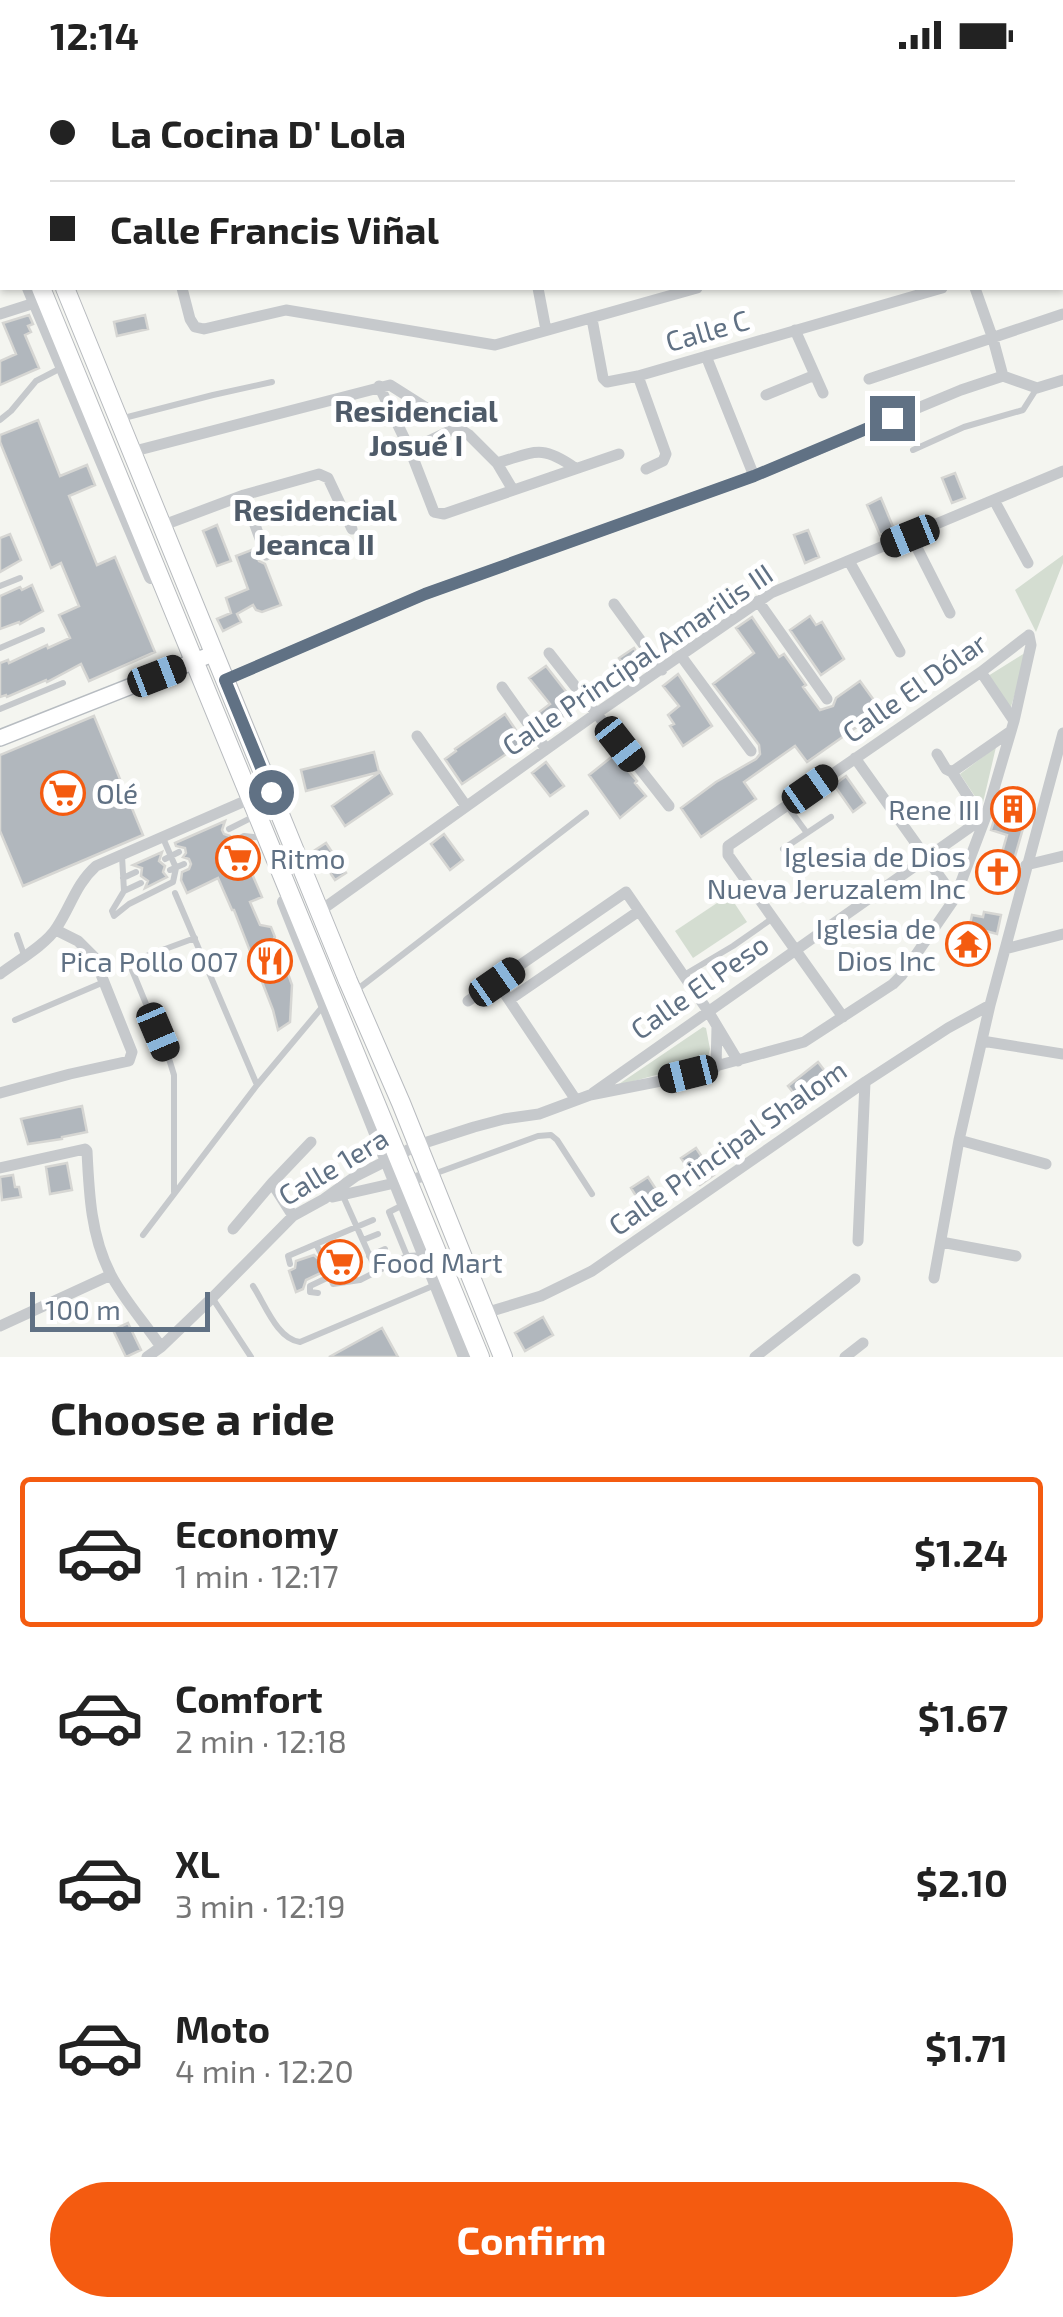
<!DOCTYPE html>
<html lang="en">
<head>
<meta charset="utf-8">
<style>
	body { margin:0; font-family:"Exo 2",sans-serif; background:#f2f2f2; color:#222; height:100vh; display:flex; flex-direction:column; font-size:38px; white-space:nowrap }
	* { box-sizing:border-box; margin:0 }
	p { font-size:32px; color:#767676 }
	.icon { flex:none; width:55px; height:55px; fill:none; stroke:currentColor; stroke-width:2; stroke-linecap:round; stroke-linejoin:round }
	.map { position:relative; height:1287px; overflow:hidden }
	.details { display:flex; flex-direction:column; background:#fff; flex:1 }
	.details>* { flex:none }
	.banner { position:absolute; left:0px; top:0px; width:1065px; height:220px; box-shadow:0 2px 8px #0004; display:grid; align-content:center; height:220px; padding:0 50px; background:#fff }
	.scale { position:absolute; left:30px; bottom:25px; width:180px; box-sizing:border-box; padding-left:10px; border:5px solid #607184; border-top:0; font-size:28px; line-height:35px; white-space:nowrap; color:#607184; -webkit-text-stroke:8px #fff; paint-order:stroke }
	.end { position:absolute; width:45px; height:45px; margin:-22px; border:12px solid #607184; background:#fff; box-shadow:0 0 0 5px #fff }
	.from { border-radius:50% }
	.car { position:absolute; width:30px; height:60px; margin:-30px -15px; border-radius:12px; box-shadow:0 0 8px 2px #0007; background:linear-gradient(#222 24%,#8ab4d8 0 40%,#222 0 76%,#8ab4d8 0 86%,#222 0) }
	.banner b { display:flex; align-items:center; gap:35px; height:95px; font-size:38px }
	.banner b+b { border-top:2px solid #e0e0e0 }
	.banner i { width:25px; height:25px; background:#222 }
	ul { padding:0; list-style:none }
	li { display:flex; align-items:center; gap:30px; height:150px; margin:0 20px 15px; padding:0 30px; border:5px solid transparent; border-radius:10px }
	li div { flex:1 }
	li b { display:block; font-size:38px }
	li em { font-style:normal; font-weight:700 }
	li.current { border-color:#f45b10 }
	li>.icon { width:90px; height:90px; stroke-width:1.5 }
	h2 { padding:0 50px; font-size:45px; line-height:120px }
	.button { display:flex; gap:20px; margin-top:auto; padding:20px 50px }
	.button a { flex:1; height:115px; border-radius:60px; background:#f45b10; color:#fff; font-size:40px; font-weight:700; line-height:115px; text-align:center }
	.status { display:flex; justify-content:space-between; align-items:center; height:70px; padding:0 50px; background:#fff; direction:ltr }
	.status svg { height:28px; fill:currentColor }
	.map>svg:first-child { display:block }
</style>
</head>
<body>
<div class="status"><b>12:14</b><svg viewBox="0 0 49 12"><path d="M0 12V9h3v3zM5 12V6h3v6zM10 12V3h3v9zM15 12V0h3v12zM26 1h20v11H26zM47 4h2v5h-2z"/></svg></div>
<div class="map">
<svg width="1063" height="1287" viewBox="0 0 1063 1287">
	<rect width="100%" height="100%" fill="#f4f5f0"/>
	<!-- green -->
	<path fill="#d4ddd1" d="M1063 485V493L1036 562 1015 520Z
		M1028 581 1010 640 988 606Z
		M996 677 982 737 960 704Z
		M729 825 747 852 693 888 675 861Z
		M703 957 706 958 710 979 707 991 616 1016Z"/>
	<!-- building -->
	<path fill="#b1b7bd" stroke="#d6d6d3" stroke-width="2.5" d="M29 245 33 254 28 256 31 262 25 265 39 298 0 315V291L16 284 3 253Z
		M145 245 148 259 117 266 114 252Z
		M38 350 60 406 87 395 95 415 69 426 97 495 115 487 155 582 89 611 81 594 47 612 46 610 7 627 6 625 0 627V593L8 590 9 593 47 575 48 578 70 568 59 545 79 536 61 493 51 498 0 372V365Z
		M955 403 965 428 952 433 942 408Z
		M881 428 894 459 880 465 867 435Z
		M217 455 231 491 217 496 203 461Z
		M808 460 819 487 805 493 794 465Z
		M10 464 21 490 0 502V468Z
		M254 479 259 491 265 494 281 535 262 542 256 540 253 535 237 544 241 552 223 561 217 549 231 543 226 528 248 519 236 486Z
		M32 515 43 541 20 554 19 552 0 559V526L20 517 22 520Z
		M810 546 816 555 822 552 844 589 821 605 790 560Z
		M752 547 779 587 784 584 806 615 803 617 820 640 833 636 836 628 860 611 881 640 807 692 795 676 744 712 756 729 701 767 681 738 716 712 756 689 760 684 759 675 713 614 754 583 736 558Z
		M634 578 645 596 630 605 619 588Z
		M546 596 578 637 544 659 534 646 550 634 529 608Z
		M678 604 712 656 683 676 670 656 674 654 668 645 679 636 663 616Z
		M505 644 524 672 462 714 445 689 456 681 455 679Z
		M94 646 143 765 23 816 0 761V685Z
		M374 682 379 702 306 721 301 700Z
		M614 685 637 711 635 713 646 726 620 748 589 705Z
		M546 692 564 716 550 726 532 703Z
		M380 702 392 724 345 756 332 736Z
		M846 706 865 733 853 742 834 715Z
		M1002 725 1030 734 1007 814 984 807 989 790 999 793 1007 765 991 760Z
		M225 751 222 760 224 764 230 766 228 773 231 777 241 778 262 827 250 832 260 855 271 857 275 867 269 876 275 891 286 898 292 915 290 952 278 960 273 940 234 840H232L218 808 187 823 181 810 182 802 189 799 191 794 189 789 183 787 186 783 185 778 176 776 175 773Z
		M444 764 463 790 450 800 431 774Z
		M326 773 346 803 335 810 315 780Z
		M162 782 159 791 165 796 163 802 167 807 145 818 148 811 141 806 142 798 133 795Z
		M984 842 1001 845 997 864 986 861 983 887 950 882 952 862 968 864 972 845 983 847Z
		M818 992 830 1008 822 1014 824 1017 810 1027 808 1025 800 1031 788 1016Z
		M82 1036 87 1062 62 1067V1069L28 1074 21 1049Z
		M696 1078 714 1105 700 1115 681 1088Z
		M67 1093 72 1120 50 1124 46 1097Z
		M13 1105 15 1117H19L21 1127 2 1130 0 1107Z
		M648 1107 667 1136 649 1147 631 1118Z
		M342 1171 356 1203 337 1206 332 1201 327 1200 306 1210 303 1219 296 1222 289 1201 295 1198 296 1191 314 1185 317 1188H322L327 1183 325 1178Z
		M543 1247 553 1265 525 1281 515 1263Z
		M128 1253 141 1280 126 1287 113 1260Z
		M382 1258 398 1287H329Z"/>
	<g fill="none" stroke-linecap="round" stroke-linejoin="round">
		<!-- secondary casing -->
		<g stroke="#b7bcc1" stroke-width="18">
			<path id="secondary" d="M0 668 215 583"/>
		</g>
		<!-- primary casing -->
		<g stroke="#b8bbbf" stroke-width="20">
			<path id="primary" d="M0 61 2 67
				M0 119 2 125
				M41 218 480 1287
				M65 218 348 911 401 1033 503 1287"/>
		</g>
		<!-- service -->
		<path stroke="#c6c9cc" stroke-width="6" d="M120 349 213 325 272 312
			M0 350 11 341 36 311 61 298
			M913 380 964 357 1023 340 1037 318
			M0 516 20 508
			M0 578 42 560
			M0 639 63 613
			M787 736 807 763
			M229 759 255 746
			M234 771 244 766 265 768
			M783 779 831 747
			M122 786 124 821 141 813
			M165 789 179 782
			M170 800 184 794
			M123 808 136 802
			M124 821 112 841 114 846 129 834 173 812 176 798 163 768
			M175 823 257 1015
			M17 865 24 885
			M684 905 733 876 773 848
			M354 922 586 743
			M15 950 104 912
			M431 1105 538 1066 551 1065 557 1070 592 1124
			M174 1122V1005L170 992 132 900 138 889 195 868
			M343 1126 376 1200
			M405 1134 389 1142 407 1186 425 1185
			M143 1165 257 1015 324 935
			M363 1170 378 1164
			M320 1182 316 1174 373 1150
			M369 1186 385 1179
			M290 1194 288 1186 316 1174
			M331 1209 333 1214 360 1210 407 1186
			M253 1216C265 1234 277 1269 300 1272L435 1215
			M318 1223 310 1222V1216L329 1207
			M213 1229 251 1287"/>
		<!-- minor -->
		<path stroke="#c6c9cc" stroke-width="11" d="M653 0 654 2
			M970 1 971 2
			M1062 30H1063
			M1062 180H1063
			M182 218 190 249 195 257 204 259 286 240 495 275 697 218
			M538 218 546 260
			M975 218 993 269 1003 306
			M0 244 44 230
			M592 249 603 308 607 312 638 306 942 218
			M795 260 823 323
			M706 286 754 406
			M638 306 666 384 663 391 646 399
			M1003 306 1037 318 1063 310
			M869 309 1063 244
			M379 316 410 380 434 442 444 444 619 384
			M766 325 815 305
			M410 380 458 357
			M131 382 390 315 469 365 497 393 513 420
			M497 393C535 382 541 374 575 398
			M244 425 266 485
			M994 430 1028 493
			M161 456 244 425 319 404 328 408 352 459
			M911 466 950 543
			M849 491 900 582
			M758 531 827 629
			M614 534 662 600
			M549 583 669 736
			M681 586 751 681
			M981 602 1014 651
			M225 610 425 524 754 406 961 320 1003 306
			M502 617 546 679
			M417 666 466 736
			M937 684 946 699 952 702
			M855 688 955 828
			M982 748 952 702 1011 661
			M1026 795 1063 786
			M320 841 597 643 771 523 1063 401
			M1005 879 1063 864
			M0 904C16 892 47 874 57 857 71 836 76 814 96 796L245 731
			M497 912 576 1030
			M509 930 639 841
			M468 931 626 822 708 941 738 991
			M843 947 728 785V776L981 602 1029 565
			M982 971 1063 984
			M716 997 717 957
			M0 1023 70 1004 129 991 132 982 94 887 78 871 56 860
			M593 1023 986 746
			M959 1070 1046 1094
			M0 1098 85 1079 87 1081C89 1124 91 1167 111 1205 124 1230 145 1253 161 1277
			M272 1113 311 1072
			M333 1127 430 1105
			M233 1159 272 1113 293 1146
			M858 1171 865 1012
			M941 1172 1016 1186
			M934 1208 959 1070 990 935 1063 663
			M485 1243 541 1226 592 1201 865 1012 948 958 990 935
			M0 1256 111 1205
			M147 1287 161 1277 212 1228 293 1146 324 1129 356 1106 418 1075 474 1057 504 1049 539 1044 590 1025 661 1011 804 972 893 914 902 905 955 828 986 746 1014 651 1031 575 1029 565
			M755 1287 855 1209
			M845 1287 863 1273"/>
		<!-- tertiary -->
		<path stroke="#c6c9cc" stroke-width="14" d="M0 149 2 155
			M29 218 151 507
			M284 832 465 1287"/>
		<!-- secondary -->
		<use href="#secondary" stroke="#fff" stroke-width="15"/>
		<!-- primary -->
		<use href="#primary" stroke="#fff" stroke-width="18"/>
	</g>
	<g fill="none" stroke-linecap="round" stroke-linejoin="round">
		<!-- route -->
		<path stroke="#607184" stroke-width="12" d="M271 722 225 610 425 524 754 406 892 348"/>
	</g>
	<!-- icons -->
	<defs>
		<g id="supermarket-ring" transform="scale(2.25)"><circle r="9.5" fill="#fff" stroke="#f45b10" stroke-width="1.5"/><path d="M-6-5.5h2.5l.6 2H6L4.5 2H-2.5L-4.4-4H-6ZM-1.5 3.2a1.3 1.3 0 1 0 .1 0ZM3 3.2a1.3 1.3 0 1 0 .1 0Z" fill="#f45b10"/></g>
		<g id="building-ring" transform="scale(2.25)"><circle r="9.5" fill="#fff" stroke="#f45b10" stroke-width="1.5"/><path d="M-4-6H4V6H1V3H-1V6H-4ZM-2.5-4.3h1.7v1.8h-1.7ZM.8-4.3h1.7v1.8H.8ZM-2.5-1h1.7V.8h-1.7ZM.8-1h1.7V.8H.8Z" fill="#f45b10"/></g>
		<g id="church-ring" transform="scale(2.25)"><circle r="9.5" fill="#fff" stroke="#f45b10" stroke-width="1.5"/><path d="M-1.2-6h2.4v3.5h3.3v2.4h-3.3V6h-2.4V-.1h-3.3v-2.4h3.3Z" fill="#f45b10"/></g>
		<g id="temple-ring" transform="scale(2.25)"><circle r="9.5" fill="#fff" stroke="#f45b10" stroke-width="1.5"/><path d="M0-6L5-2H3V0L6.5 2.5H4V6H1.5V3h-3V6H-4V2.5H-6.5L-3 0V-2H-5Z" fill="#f45b10"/></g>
		<g id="restaurant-ring" transform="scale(2.25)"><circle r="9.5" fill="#fff" stroke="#f45b10" stroke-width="1.5"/><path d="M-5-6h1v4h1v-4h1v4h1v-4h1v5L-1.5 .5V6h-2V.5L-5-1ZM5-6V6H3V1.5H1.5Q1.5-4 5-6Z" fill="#f45b10"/></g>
	</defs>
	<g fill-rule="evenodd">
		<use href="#supermarket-ring" x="63" y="723"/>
		<use href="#building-ring" x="1013" y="739"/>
		<use href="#supermarket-ring" x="238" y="788"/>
		<use href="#church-ring" x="998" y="802"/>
		<use href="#temple-ring" x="968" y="874"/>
		<use href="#restaurant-ring" x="270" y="891"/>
		<use href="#supermarket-ring" x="340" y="1192"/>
	</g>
	<g text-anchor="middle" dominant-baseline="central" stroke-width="10" stroke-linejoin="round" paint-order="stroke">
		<!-- street labels -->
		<g font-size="28" fill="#607184" stroke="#fff">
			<text transform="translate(707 260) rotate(-16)">Calle C</text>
			<text transform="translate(637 589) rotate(-34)">Calle Principal Amarilis III</text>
			<text transform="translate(914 617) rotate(-35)">Calle El Dólar</text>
			<text transform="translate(699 916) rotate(-35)">Calle El Peso</text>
			<text transform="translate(727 1077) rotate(-35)">Calle Principal Shalom</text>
			<text transform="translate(333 1096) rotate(-31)">Calle 1era</text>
		</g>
		<!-- poi labels -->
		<g font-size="28" fill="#607184" stroke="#fff" text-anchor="end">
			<text x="96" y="723" text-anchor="start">Olé</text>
			<text x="980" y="739">Rene III</text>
			<text x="966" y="786">Iglesia de Dios<tspan x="966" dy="32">Nueva Jeruzalem Inc</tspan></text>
			<text x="270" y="788" text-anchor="start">Ritmo</text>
			<text x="936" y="858">Iglesia de<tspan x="936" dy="32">Dios Inc</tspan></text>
			<text x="238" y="891">Pica Pollo 007</text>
			<text x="372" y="1192" text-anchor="start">Food Mart</text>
		</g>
		<!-- neighbourhood labels -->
		<g font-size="30" font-weight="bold" fill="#4f5b69" stroke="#fff">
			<text x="416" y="340">Residencial<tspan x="416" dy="34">Josué I</tspan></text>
			<text x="315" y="439">Residencial<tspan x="315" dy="34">Jeanca II</tspan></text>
		</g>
	</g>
</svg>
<div class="scale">100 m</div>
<i class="end from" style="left:271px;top:722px"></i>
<i class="end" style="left:892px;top:348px"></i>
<i class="car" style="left:910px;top:466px;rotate:248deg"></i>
<i class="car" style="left:157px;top:606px;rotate:69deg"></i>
<i class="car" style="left:620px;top:674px;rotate:142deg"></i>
<i class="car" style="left:810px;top:719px;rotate:55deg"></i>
<i class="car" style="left:497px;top:912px;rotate:55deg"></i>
<i class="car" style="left:158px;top:962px;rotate:157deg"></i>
<i class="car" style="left:688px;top:1004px;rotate:256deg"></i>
<div class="banner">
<b><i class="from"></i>La Cocina D' Lola</b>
<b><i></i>Calle Francis Viñal</b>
</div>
</div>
<section class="details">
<h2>Choose a ride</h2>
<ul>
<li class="current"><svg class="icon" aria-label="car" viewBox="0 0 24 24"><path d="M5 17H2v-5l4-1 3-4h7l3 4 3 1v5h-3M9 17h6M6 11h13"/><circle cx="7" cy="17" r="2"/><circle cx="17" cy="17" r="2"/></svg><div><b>Economy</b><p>1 min · 12:17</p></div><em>$1.24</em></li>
<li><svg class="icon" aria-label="car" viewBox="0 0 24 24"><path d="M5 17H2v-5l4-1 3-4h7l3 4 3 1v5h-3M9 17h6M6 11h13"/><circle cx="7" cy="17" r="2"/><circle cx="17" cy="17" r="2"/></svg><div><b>Comfort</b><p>2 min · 12:18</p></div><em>$1.67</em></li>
<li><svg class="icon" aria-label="car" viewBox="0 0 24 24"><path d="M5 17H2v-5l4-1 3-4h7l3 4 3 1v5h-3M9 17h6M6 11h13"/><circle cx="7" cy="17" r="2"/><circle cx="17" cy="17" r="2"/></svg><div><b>XL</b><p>3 min · 12:19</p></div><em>$2.10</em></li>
<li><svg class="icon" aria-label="car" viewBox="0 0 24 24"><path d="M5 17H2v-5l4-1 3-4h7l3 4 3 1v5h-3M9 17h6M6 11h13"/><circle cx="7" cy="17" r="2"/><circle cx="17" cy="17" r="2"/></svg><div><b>Moto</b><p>4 min · 12:20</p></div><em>$1.71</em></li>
</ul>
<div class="button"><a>Confirm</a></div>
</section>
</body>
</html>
